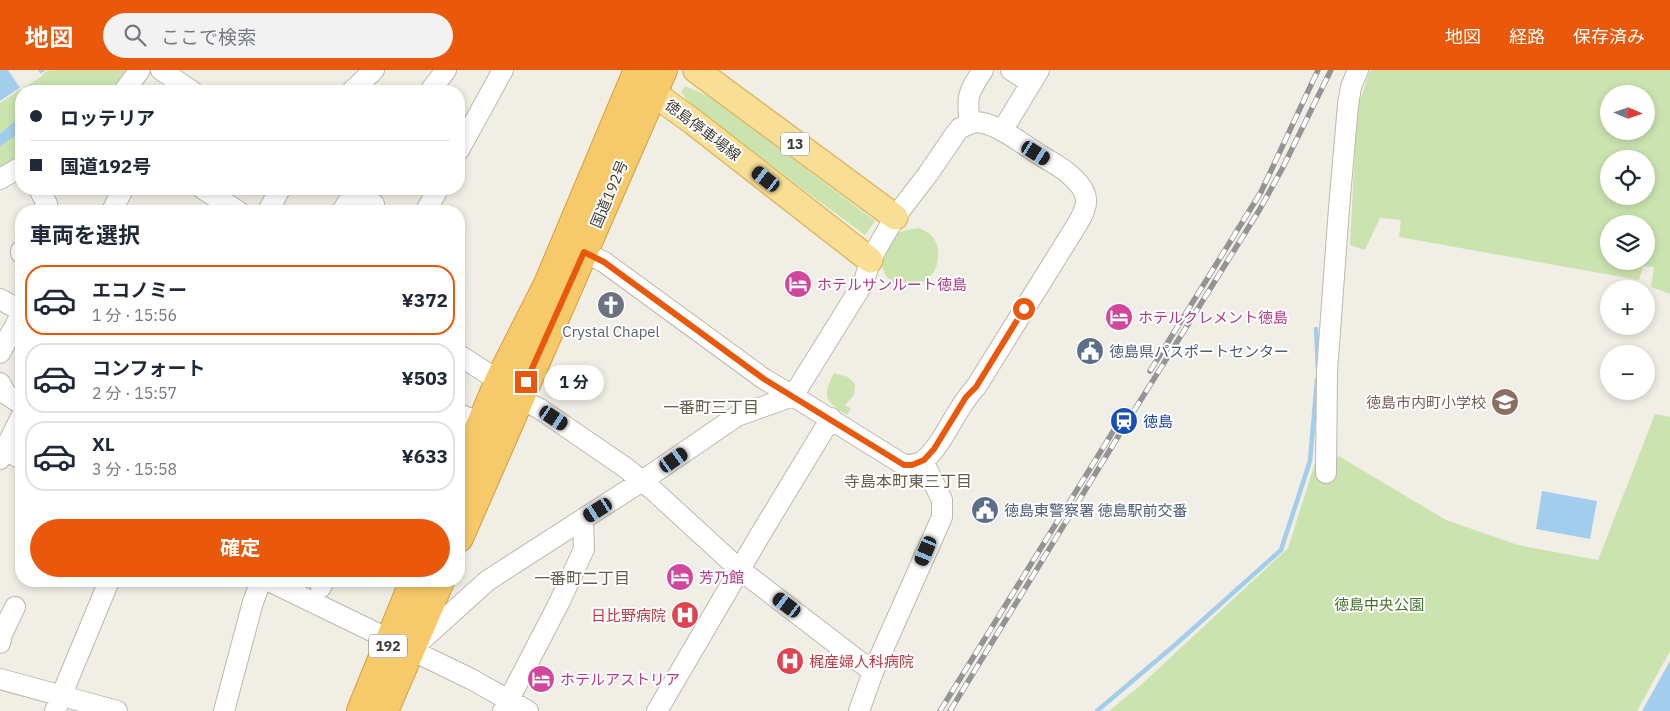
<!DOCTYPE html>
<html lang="ja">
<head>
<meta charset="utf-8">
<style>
	body { margin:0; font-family:"IBM Plex Sans","Noto Sans JP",sans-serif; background:#f2f2f3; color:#1f2937; height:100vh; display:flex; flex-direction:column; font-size:19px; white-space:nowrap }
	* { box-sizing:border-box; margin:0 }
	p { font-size:16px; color:#747a83 }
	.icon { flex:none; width:28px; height:28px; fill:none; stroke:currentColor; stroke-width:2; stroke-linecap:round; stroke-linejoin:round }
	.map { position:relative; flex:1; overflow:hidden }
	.side { position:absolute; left:15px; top:135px; width:450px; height:382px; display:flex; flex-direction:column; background:#fff; border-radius:20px; box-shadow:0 2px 8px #0003 }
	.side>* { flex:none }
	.top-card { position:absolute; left:15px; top:15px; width:450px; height:110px; border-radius:20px; box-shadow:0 2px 8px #0003; display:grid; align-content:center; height:110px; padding:0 15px; background:#fff }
	.needle { width:32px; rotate:92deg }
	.fabs { position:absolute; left:1600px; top:15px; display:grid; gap:10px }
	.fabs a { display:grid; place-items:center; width:55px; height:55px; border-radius:50%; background:#fff; box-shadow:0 2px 8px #0003; font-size:25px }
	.end { position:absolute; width:22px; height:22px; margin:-11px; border:6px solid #ea580c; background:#fff; box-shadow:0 0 0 2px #fff }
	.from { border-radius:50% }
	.bubble { position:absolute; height:35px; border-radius:18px; background:#fff; box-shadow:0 2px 8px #0003; font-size:16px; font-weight:700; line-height:35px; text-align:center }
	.car { position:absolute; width:15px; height:30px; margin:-15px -8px; border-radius:6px; box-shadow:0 0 4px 1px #0007; background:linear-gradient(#222 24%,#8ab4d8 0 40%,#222 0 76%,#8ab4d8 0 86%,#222 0) }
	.top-card b { display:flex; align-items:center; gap:18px; height:48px; font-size:19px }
	.top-card b+b { border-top:1px solid #e0e1e3 }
	.top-card i { width:12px; height:12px; background:#1f2937 }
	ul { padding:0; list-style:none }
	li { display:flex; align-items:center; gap:15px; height:70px; margin:0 10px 8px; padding:0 5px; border:2px solid #e0e1e3; border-radius:20px }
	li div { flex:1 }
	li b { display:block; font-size:19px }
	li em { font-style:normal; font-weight:700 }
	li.on { border-color:#ea580c }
	li>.icon { width:45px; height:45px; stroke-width:1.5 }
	h2 { padding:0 15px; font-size:22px; line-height:60px }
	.primary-button { display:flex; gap:10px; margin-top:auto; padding:10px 15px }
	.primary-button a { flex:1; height:58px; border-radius:30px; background:#ea580c; color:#fff; font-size:20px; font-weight:700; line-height:58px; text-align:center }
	header { display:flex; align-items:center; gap:30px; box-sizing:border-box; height:70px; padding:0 25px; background:#ea580c; color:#fff }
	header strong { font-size:24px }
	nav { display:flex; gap:28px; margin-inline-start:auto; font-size:18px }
	.search { width:350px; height:45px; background:#f2f2f3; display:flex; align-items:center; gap:12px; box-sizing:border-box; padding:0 18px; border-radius:28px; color:#747a83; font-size:19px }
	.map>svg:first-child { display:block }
</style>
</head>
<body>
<header>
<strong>地図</strong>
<div class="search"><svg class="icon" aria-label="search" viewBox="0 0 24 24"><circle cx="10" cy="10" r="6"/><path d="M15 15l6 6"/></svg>ここで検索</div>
<nav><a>地図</a><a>経路</a><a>保存済み</a></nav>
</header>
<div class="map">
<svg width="1670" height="641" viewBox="0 0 1670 641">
	<rect width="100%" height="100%" fill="#f1eee5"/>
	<!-- green -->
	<path fill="#cbe4af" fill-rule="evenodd" d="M49 0H131L116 21H21V89L0 100V33Z
		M1370 0H1670V224L1651 217 1654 197 1643 196 1639 210 1399 167 1401 150 1380 148 1365 180 1350 175 1356 58 1359 34ZM1609 24H1646V61H1609ZM1609 89H1646V126H1609ZM1609 154H1646V191H1609Z
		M685 16 710 27 875 151 865 165 693 38 681 22Z
		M918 158C929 162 936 167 938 179 944 238 845 223 899 162Z
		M834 303 848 307 855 314 854 325 845 335 851 339 847 345C826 332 821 327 834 303Z
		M1655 344 1670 347V581L1637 641H1109L1142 614 1288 478 1315 393 1337 385 1446 450 1518 475 1598 490Z"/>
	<!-- water -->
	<path fill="#a3cdec" d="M0 0H46L0 31Z
		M21 46V62L0 76V64Z
		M1542 421 1597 431 1590 469 1536 459Z
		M1670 591V641H1642Z"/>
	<!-- pier -->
	<path fill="#f1eee5" d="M8 0H38L42 6 21 20 22 21Z"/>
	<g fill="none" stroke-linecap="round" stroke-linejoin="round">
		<!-- stream -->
		<path stroke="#a3cdec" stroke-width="4.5" d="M1316 259 1318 298
			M1097 641 1176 574 1281 480 1310 391 1317 310"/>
		<!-- minor casing -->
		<g stroke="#bfb8ab" stroke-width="22">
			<path id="minor" d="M161 0 192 21
				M1011 0 1031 13
				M124 21 140 0
				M352 21 374 0
				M430 21 446 0
				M975 52C996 52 1022 74 1040 85 1049 91 1060 96 1069 104 1076 110 1085 119 1086 129 1087 140 1079 151 1073 161L976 317C956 337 943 376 923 391 917 395 911 395 904 395L793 326 864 212 870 190 895 147 928 104 956 63 960 58Z
				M970 54C966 26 968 23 983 0
				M1002 61 1039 0
				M459 80 503 0
				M0 109 21 97
				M39 119 47 134 43 141
				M203 119 238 141
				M354 122 374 134 370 141
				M112 141 123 119
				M268 141 280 119
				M342 141 357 119
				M426 141 438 119
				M21 181V183
				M584 182 604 192 764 309 793 326
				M0 229 21 241
				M0 283 21 245
				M459 285 499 311
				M0 313 6 324 21 334
				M519 328 540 339 626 398 653 420 739 499 873 602
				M459 344 481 353
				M0 377 21 389
				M0 389 21 347
				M1326 403 1327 302 1339 138 1348 35 1351 17 1358 0
				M269 511 471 609 528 641
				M321 517 324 511
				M0 573 2 564 15 537
				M414 577 487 511 642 411 737 346 793 326
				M0 609 117 641
				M55 641 109 511
				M224 641 253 532 261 511
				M503 641 559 533 584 479 583 450
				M657 641 760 465 831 348
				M859 641 873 602 942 447V430L923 391"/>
		</g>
		<!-- major casing -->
		<g stroke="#ddbc67" stroke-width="28">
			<path id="major" d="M696 0 895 147
				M653 23 692 51 870 190"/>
		</g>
		<!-- highway casing -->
		<g stroke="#d59f3b" stroke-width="30">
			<path id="highway" d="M459 406 499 311 548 214 638 0
				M459 468 663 0
				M361 641 414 511
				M384 641 440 511"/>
		</g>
		<!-- minor -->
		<use href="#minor" stroke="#fff" stroke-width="20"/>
		<!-- major -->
		<use href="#major" stroke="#f9df96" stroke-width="25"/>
		<!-- highway -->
		<use href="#highway" stroke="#f6ca6b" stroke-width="28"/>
		<!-- rail casing -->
		<g stroke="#949494" stroke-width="5.5">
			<path id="rail" d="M1150 301 1261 122 1318 0
				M940 641 1114 360
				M950 641 1127 352 1260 139 1282 99 1331 0"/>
		</g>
		<!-- rail -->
		<use href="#rail" stroke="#fff" stroke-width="4" stroke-dasharray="11" stroke-linecap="butt"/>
	</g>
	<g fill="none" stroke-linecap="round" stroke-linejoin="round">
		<!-- route -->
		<path stroke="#ea580c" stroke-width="6" d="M526 312 584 182 604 192 764 309 904 395H912L924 390 934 379 966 327 976 317 1024 239"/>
	</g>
	<!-- icons -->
	<defs>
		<g id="hotel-disc" transform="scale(1.4375)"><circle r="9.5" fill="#d1479c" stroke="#fff"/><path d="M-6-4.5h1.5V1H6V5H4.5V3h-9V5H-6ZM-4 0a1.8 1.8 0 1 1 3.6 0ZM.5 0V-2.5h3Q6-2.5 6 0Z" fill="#fff"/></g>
		<g id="church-disc" transform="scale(1.4375)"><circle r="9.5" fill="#6b7280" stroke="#fff"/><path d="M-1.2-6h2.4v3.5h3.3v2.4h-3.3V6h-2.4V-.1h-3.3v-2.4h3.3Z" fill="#fff"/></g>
		<g id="civic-disc" transform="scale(1.4375)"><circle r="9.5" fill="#5c6f8a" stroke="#fff"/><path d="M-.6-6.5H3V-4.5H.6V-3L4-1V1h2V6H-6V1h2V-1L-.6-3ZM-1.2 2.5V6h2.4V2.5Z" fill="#fff"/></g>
		<g id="school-disc" transform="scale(1.4375)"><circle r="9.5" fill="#8d6e63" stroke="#fff"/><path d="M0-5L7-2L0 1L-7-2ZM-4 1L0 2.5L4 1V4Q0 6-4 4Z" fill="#fff"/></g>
		<g id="station-disc" transform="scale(1.4375)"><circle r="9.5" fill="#1a4fb4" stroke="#fff"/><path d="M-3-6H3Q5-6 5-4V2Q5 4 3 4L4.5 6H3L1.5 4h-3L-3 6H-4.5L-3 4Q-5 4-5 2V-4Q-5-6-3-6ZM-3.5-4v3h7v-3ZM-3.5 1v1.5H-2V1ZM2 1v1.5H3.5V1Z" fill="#fff"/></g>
		<g id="hospital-disc" transform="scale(1.4375)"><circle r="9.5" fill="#e0444e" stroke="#fff"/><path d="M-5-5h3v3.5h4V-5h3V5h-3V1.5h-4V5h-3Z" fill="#fff"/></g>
	</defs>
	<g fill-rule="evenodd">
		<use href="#hotel-disc" x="798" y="214"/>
		<use href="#church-disc" x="611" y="235"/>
		<use href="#hotel-disc" x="1119" y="247"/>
		<use href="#civic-disc" x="1090" y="281"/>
		<use href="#school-disc" x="1505" y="332"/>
		<use href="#station-disc" x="1124" y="351"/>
		<use href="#civic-disc" x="985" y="440"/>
		<use href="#hotel-disc" x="680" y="507"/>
		<use href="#hospital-disc" x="685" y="545"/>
		<use href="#hospital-disc" x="790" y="591"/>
		<use href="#hotel-disc" x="541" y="609"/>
	</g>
	<g text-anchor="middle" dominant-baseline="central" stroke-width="4" stroke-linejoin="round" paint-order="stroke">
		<!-- shield labels -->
		<g fill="#fff" stroke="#7b7872" stroke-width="1">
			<rect x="781" y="62.5" width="28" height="23" rx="4"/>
			<rect x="369" y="564.5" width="38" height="23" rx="4"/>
		</g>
		<g font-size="14" font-weight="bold" fill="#433e35">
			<text x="795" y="74">13</text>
			<text x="388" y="576">192</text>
		</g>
		<!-- street labels -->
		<g font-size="15" fill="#433e35" stroke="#fff">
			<text transform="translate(703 60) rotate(37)">徳島停車場線</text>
			<text transform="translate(609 124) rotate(-67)">国道192号</text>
		</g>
		<!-- hotel labels -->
		<g font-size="15" fill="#b23c85" stroke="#fff" text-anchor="start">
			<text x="817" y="214">ホテルサンルート徳島</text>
			<text x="1138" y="247">ホテルクレメント徳島</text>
			<text x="699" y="507">芳乃館</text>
			<text x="560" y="609">ホテルアストリア</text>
		</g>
		<!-- worship labels -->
		<g font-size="15" fill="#5b616d" stroke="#fff">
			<text x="611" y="261">Crystal Chapel</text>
		</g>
		<!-- service labels -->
		<g font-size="15" fill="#4e5e75" stroke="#fff" text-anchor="start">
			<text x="1109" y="281">徳島県パスポートセンター</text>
			<text x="1004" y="440">徳島東警察署 徳島駅前交番</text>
		</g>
		<!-- education labels -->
		<g font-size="15" fill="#785e54" stroke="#fff" text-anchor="end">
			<text x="1486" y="332">徳島市内町小学校</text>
		</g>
		<!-- transit labels -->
		<g font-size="15" fill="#164399" stroke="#fff" text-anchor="start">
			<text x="1143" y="351">徳島</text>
		</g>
		<!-- park labels -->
		<g font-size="15" fill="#44712b" stroke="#fff">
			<text x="1379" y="534">徳島中央公園</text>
		</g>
		<!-- health labels -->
		<g font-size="15" fill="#be3a42" stroke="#fff" text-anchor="end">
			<text x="666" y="545">日比野病院</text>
			<text x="809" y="591" text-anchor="start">梶産婦人科病院</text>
		</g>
		<!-- neighbourhood labels -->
		<g font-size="16" fill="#655c4c" stroke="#fff">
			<text x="711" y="337">一番町三丁目</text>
			<text x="908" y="411">寺島本町東三丁目</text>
			<text x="582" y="508">一番町二丁目</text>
		</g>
	</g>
</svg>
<div class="fabs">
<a><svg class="needle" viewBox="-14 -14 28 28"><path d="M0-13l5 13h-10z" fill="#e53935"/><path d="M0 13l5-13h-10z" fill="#747a83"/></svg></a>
<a><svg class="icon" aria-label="locate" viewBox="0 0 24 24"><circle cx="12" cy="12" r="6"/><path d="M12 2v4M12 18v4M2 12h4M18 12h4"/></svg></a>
<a><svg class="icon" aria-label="layers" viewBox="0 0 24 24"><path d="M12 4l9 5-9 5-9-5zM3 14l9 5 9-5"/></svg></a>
<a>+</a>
<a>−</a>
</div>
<i class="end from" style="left:1024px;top:239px"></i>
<i class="end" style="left:526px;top:312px"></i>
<div class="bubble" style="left:544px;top:295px;width:60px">1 分</div>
<i class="car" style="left:1036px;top:83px;rotate:122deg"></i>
<i class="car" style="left:766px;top:109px;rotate:308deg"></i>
<i class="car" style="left:554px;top:348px;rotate:124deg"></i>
<i class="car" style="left:674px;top:390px;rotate:55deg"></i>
<i class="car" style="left:598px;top:440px;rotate:238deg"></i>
<i class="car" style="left:926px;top:481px;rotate:203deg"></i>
<i class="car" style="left:787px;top:535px;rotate:307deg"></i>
<div class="top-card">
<b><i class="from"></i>ロッテリア</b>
<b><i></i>国道192号</b>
</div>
<section class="side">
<h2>車両を選択</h2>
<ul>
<li class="on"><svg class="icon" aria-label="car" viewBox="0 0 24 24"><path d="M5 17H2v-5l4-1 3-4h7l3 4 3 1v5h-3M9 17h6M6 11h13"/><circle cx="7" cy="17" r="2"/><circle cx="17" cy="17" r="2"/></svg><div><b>エコノミー</b><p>1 分 · 15:56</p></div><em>¥372</em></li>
<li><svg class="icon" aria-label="car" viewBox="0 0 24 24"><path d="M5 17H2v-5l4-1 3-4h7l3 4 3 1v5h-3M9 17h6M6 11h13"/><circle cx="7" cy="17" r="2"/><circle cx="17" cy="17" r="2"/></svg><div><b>コンフォート</b><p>2 分 · 15:57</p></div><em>¥503</em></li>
<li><svg class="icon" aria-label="car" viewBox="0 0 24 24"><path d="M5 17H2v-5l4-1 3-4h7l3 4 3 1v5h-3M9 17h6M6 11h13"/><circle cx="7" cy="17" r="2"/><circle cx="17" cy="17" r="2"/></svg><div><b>XL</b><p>3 分 · 15:58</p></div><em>¥633</em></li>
</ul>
<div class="primary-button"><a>確定</a></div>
</section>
</div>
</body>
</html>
